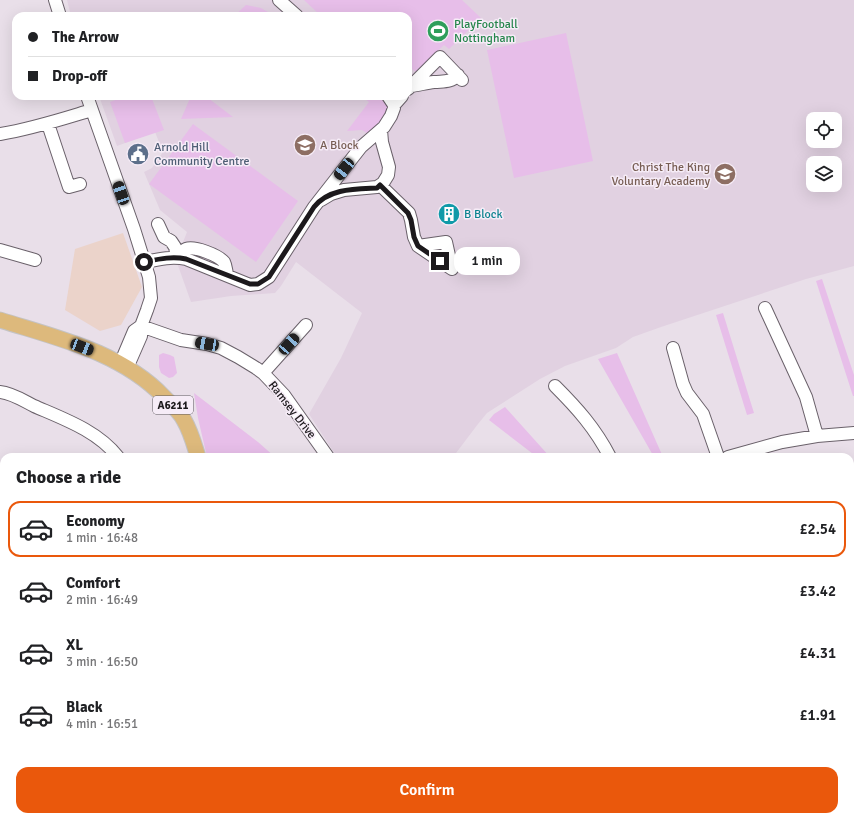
<!DOCTYPE html>
<html lang="en">
<head>
<meta charset="utf-8">
<style>
	body { margin:0; font-family:Signika,sans-serif; background:#f2f2f2; color:#202124; height:100vh; display:flex; flex-direction:column; font-size:15px; white-space:nowrap }
	* { box-sizing:border-box; margin:0 }
	p { font-size:13px; color:#757577 }
	.icon { flex:none; width:22px; height:22px; fill:none; stroke:currentColor; stroke-width:2; stroke-linecap:round; stroke-linejoin:round }
	.map { position:relative; flex:1; overflow:hidden }
	.drawer { position:absolute; left:0px; top:453px; width:854px; height:368px; display:flex; flex-direction:column; background:#fff; border-radius:12px 12px 0 0; box-shadow:0 4px 16px #0002 }
	.drawer>* { flex:none }
	.top-card { position:absolute; left:12px; top:12px; width:400px; height:88px; border-radius:12px; box-shadow:0 4px 16px #0002; display:grid; align-content:center; height:88px; padding:0 16px; background:#fff }
	.fabs { position:absolute; left:806px; top:112px; display:grid; gap:8px }
	.fabs a { display:grid; place-items:center; width:36px; height:36px; border-radius:8px; background:#fff; box-shadow:0 4px 16px #0002; font-size:20px }
	.end { position:absolute; width:18px; height:18px; margin:-9px; border:5px solid #1c191c; background:#fff; box-shadow:0 0 0 2px #fff }
	.from { border-radius:50% }
	.bubble { position:absolute; height:28px; border-radius:12px; background:#fff; box-shadow:0 4px 16px #0002; font-size:13px; font-weight:600; line-height:28px; text-align:center }
	.car { position:absolute; width:12px; height:24px; margin:-12px -6px; border-radius:5px; box-shadow:0 0 3px 1px #0007; background:linear-gradient(#222 24%,#8ab4d8 0 40%,#222 0 76%,#8ab4d8 0 86%,#222 0) }
	.top-card b { display:flex; align-items:center; gap:14px; height:38px; font-size:15px }
	.top-card b+b { border-top:1px solid #e0e0e0 }
	.top-card i { width:10px; height:10px; background:#202124 }
	ul { padding:0; list-style:none }
	li { display:flex; align-items:center; gap:12px; height:56px; margin:0 8px 6px; padding:0 8px; border:2px solid transparent; border-radius:12px }
	li div { flex:1 }
	li b { display:block; font-size:15px }
	li em { font-style:normal; font-weight:600 }
	li.active { border-color:#ea580c }
	li>.icon { width:36px; height:36px; stroke-width:1.5 }
	h2 { padding:0 16px; font-size:18px; line-height:48px }
	.cta { display:flex; gap:8px; margin-top:auto; padding:8px 16px }
	.cta a { flex:1; height:46px; border-radius:12px; background:#ea580c; color:#fff; font-size:16px; font-weight:600; line-height:46px; text-align:center }
	.map>svg:first-child { display:block }
</style>
</head>
<body>
<div class="map">
<svg width="854" height="821" viewBox="0 0 854 821">
	<rect width="100%" height="100%" fill="#e9dfe9"/>
	<!-- commercial -->
	<path fill="#ebd3ca" d="M123 233 142 287 121 325 100 331 65 310 75 249Z"/>
	<!-- built -->
	<path fill="#e1d1e1" fill-rule="evenodd" d="M67 0H854V266L806 279 661 327 633 337 616 348 565 366 540 379 487 413 478 424 453 457H338L333 451 309 414 341 358 362 313 296 262 281 286 275 293 231 296 191 302 176 260 187 232 160 210 144 172 152 168 163 152 155 132 117 146 99 96H408V16H71ZM813 119H835V141H813ZM813 163H835V185H813Z"/>
	<!-- green -->
	<path fill="#e7bee9" d="M304 0H462L481 18 449 49 444 45 416 72 412 69 408 73V16H321Z
		M246 5 261 8 275 16H234Z
		M566 33 593 161 514 178 487 50Z
		M126 96H151L164 130 125 143 110 102Z
		M191 96H209L208 98 233 117 181 119Z
		M361 96H378L389 106V114L370 135 362 130 347 131 369 102Z
		M193 124 298 201 256 262 149 184Z
		M822 279 854 375V396H853L816 281Z
		M723 313 754 413 747 415 716 315Z
		M163 353 170 355 174 357 177 373 173 377 169 378 161 373 159 367V355Z
		M617 353 663 457H654L598 359Z
		M194 393 258 442 275 457H207L198 418Z
		M505 407 550 457H537L489 420 494 414Z"/>
	<g fill="none" stroke-linecap="round" stroke-linejoin="round">
		<!-- minor casing -->
		<g stroke="#6a616a" stroke-width="14">
			<path id="minor" d="M55 0 60 16
				M279 0 297 16
				M411 86C419 85 426 83 434 82 444 81 450 83 458 75
				M408 89 440 57 462 80
				M87 96 134 229 149 277 151 298 147 310 141 326 134 331 120 364
				M394 105 402 96
				M48 124 69 187 80 184
				M0 134C32 129 62 119 92 110
				M380 185 409 213 411 220 414 237 418 246 452 269 446 242 418 246
				M321 200 331 194 344 190 377 187 383 183 388 175 389 167 382 142 381 130
				M158 224 164 237 171 241 175 247 177 257
				M0 250 35 260
				M177 257C180 254 183 250 186 249 195 246 218 255 224 262 226 266 226 270 227 274
				M145 262C159 259 172 256 186 259L250 285 258 284 269 277 314 207 361 147 384 127 391 116 394 108V105L388 96
				M765 308 806 397 817 436
				M141 326 181 340 207 344 221 348 238 357 256 368 263 373 284 395 328 457
				M673 348 683 384 687 393 703 414 718 457
				M127 368 141 336V326
				M263 373 306 325
				M555 386C577 408 595 428 610 457
				M0 392C12 393 24 401 34 406 64 419 98 431 118 457
				M728 457 782 442 817 436 854 433
				M0 477 4 482
				M850 513 854 510
				M850 633 854 629
				M0 666H4
				M850 770 854 768
				M0 804 4 795
				M87 817 90 821
				M427 817 428 821
				M504 817 526 820 549 817
				M652 817 653 821
				M751 821 759 817"/>
		</g>
		<!-- major casing -->
		<g stroke="#c4c3c4" stroke-width="17">
			<path id="major" d="M0 320C57 338 121 352 164 397 171 404 179 411 184 420 191 432 194 444 198 457
				M279 817V821"/>
		</g>
		<!-- minor -->
		<use href="#minor" stroke="#fff" stroke-width="12"/>
		<!-- major -->
		<use href="#major" stroke="#ddb97c" stroke-width="15"/>
	</g>
	<g fill="none" stroke-linecap="round" stroke-linejoin="round">
		<!-- route -->
		<path stroke="#1c191c" stroke-width="5" d="M144 262C159 259 172 256 186 259L250 284H258L269 277 314 207C329 188 356 189 377 188L380 185 408 213 411 220 414 237 418 246 440 261"/>
	</g>
	<!-- icons -->
	<defs>
		<g id="stadium-disc" transform="scale(1.15)"><circle r="9.5" fill="#2e9e5b" stroke="#f6ecf7"/><path d="M0-5a6.5 5 0 1 0 0 10a6.5 5 0 1 0 0-10ZM-3.5-1.8h7v3.6h-7Z" fill="#fff"/></g>
		<g id="school-disc" transform="scale(1.15)"><circle r="9.5" fill="#8d6e63" stroke="#f6ecf7"/><path d="M0-5L7-2L0 1L-7-2ZM-4 1L0 2.5L4 1V4Q0 6-4 4Z" fill="#fff"/></g>
		<g id="civic-disc" transform="scale(1.15)"><circle r="9.5" fill="#5c6f8a" stroke="#f6ecf7"/><path d="M-.6-6.5H3V-4.5H.6V-3L4-1V1h2V6H-6V1h2V-1L-.6-3ZM-1.2 2.5V6h2.4V2.5Z" fill="#fff"/></g>
		<g id="building-disc" transform="scale(1.15)"><circle r="9.5" fill="#0f9aa8" stroke="#f6ecf7"/><path d="M-4-6H4V6H1V3H-1V6H-4ZM-2.5-4.3h1.7v1.8h-1.7ZM.8-4.3h1.7v1.8H.8ZM-2.5-1h1.7V.8h-1.7ZM.8-1h1.7V.8H.8Z" fill="#fff"/></g>
	</defs>
	<g fill-rule="evenodd">
		<use href="#stadium-disc" x="438" y="31"/>
		<use href="#school-disc" x="305" y="145"/>
		<use href="#civic-disc" x="138" y="154"/>
		<use href="#school-disc" x="725" y="174"/>
		<use href="#building-disc" x="449" y="214"/>
	</g>
	<g text-anchor="middle" dominant-baseline="central" stroke-width="3" stroke-linejoin="round" paint-order="stroke">
		<!-- shield labels -->
		<rect fill="#f6ecf7" stroke="#5d585e" stroke-width="1" x="153" y="396" width="40" height="18" rx="3"/>
		<g font-size="11" font-weight="bold" fill="#1c191c">
			<text x="173" y="405">A6211</text>
		</g>
		<!-- leisure labels -->
		<g font-size="12" fill="#27864d" stroke="#f6ecf7" text-anchor="start">
			<text x="454" y="24">PlayFootball<tspan x="454" dy="14">Nottingham</tspan></text>
		</g>
		<!-- education labels -->
		<g font-size="12" fill="#785e54" stroke="#f6ecf7" text-anchor="start">
			<text x="320" y="145">A Block</text>
			<text x="710" y="167" text-anchor="end">Christ The King<tspan x="710" dy="14">Voluntary Academy</tspan></text>
		</g>
		<!-- service labels -->
		<g font-size="12" fill="#4e5e75" stroke="#f6ecf7" text-anchor="start">
			<text x="154" y="147">Arnold Hill<tspan x="154" dy="14">Community Centre</tspan></text>
		</g>
		<!-- culture labels -->
		<g font-size="12" fill="#0d838f" stroke="#f6ecf7" text-anchor="start">
			<text x="464" y="214">B Block</text>
		</g>
		<!-- street labels -->
		<g font-size="12" fill="#1c191c" stroke="#f6ecf7">
			<text transform="translate(292 410) rotate(52)">Ramsey Drive</text>
		</g>
	</g>
</svg>
<div class="fabs">
<a><svg class="icon" aria-label="locate" viewBox="0 0 24 24"><circle cx="12" cy="12" r="6"/><path d="M12 2v4M12 18v4M2 12h4M18 12h4"/></svg></a>
<a><svg class="icon" aria-label="layers" viewBox="0 0 24 24"><path d="M12 4l9 5-9 5-9-5zM3 14l9 5 9-5"/></svg></a>
</div>
<i class="end from" style="left:144px;top:262px"></i>
<i class="end" style="left:440px;top:261px"></i>
<div class="bubble" style="left:454px;top:247px;width:66px">1 min</div>
<i class="car" style="left:344px;top:169px;rotate:218deg"></i>
<i class="car" style="left:121px;top:193px;rotate:341deg"></i>
<i class="car" style="left:207px;top:344px;rotate:280deg"></i>
<i class="car" style="left:289px;top:344px;rotate:42deg"></i>
<i class="car" style="left:82px;top:347px;rotate:111deg"></i>
<div class="top-card">
<b><i class="from"></i>The Arrow</b>
<b><i></i>Drop-off</b>
</div>
<section class="drawer">
<h2>Choose a ride</h2>
<ul>
<li class="active"><svg class="icon" aria-label="car" viewBox="0 0 24 24"><path d="M5 17H2v-5l4-1 3-4h7l3 4 3 1v5h-3M9 17h6M6 11h13"/><circle cx="7" cy="17" r="2"/><circle cx="17" cy="17" r="2"/></svg><div><b>Economy</b><p>1 min · 16:48</p></div><em>£2.54</em></li>
<li><svg class="icon" aria-label="car" viewBox="0 0 24 24"><path d="M5 17H2v-5l4-1 3-4h7l3 4 3 1v5h-3M9 17h6M6 11h13"/><circle cx="7" cy="17" r="2"/><circle cx="17" cy="17" r="2"/></svg><div><b>Comfort</b><p>2 min · 16:49</p></div><em>£3.42</em></li>
<li><svg class="icon" aria-label="car" viewBox="0 0 24 24"><path d="M5 17H2v-5l4-1 3-4h7l3 4 3 1v5h-3M9 17h6M6 11h13"/><circle cx="7" cy="17" r="2"/><circle cx="17" cy="17" r="2"/></svg><div><b>XL</b><p>3 min · 16:50</p></div><em>£4.31</em></li>
<li><svg class="icon" aria-label="car" viewBox="0 0 24 24"><path d="M5 17H2v-5l4-1 3-4h7l3 4 3 1v5h-3M9 17h6M6 11h13"/><circle cx="7" cy="17" r="2"/><circle cx="17" cy="17" r="2"/></svg><div><b>Black</b><p>4 min · 16:51</p></div><em>£1.91</em></li>
</ul>
<div class="cta"><a>Confirm</a></div>
</section>
</div>
</body>
</html>
